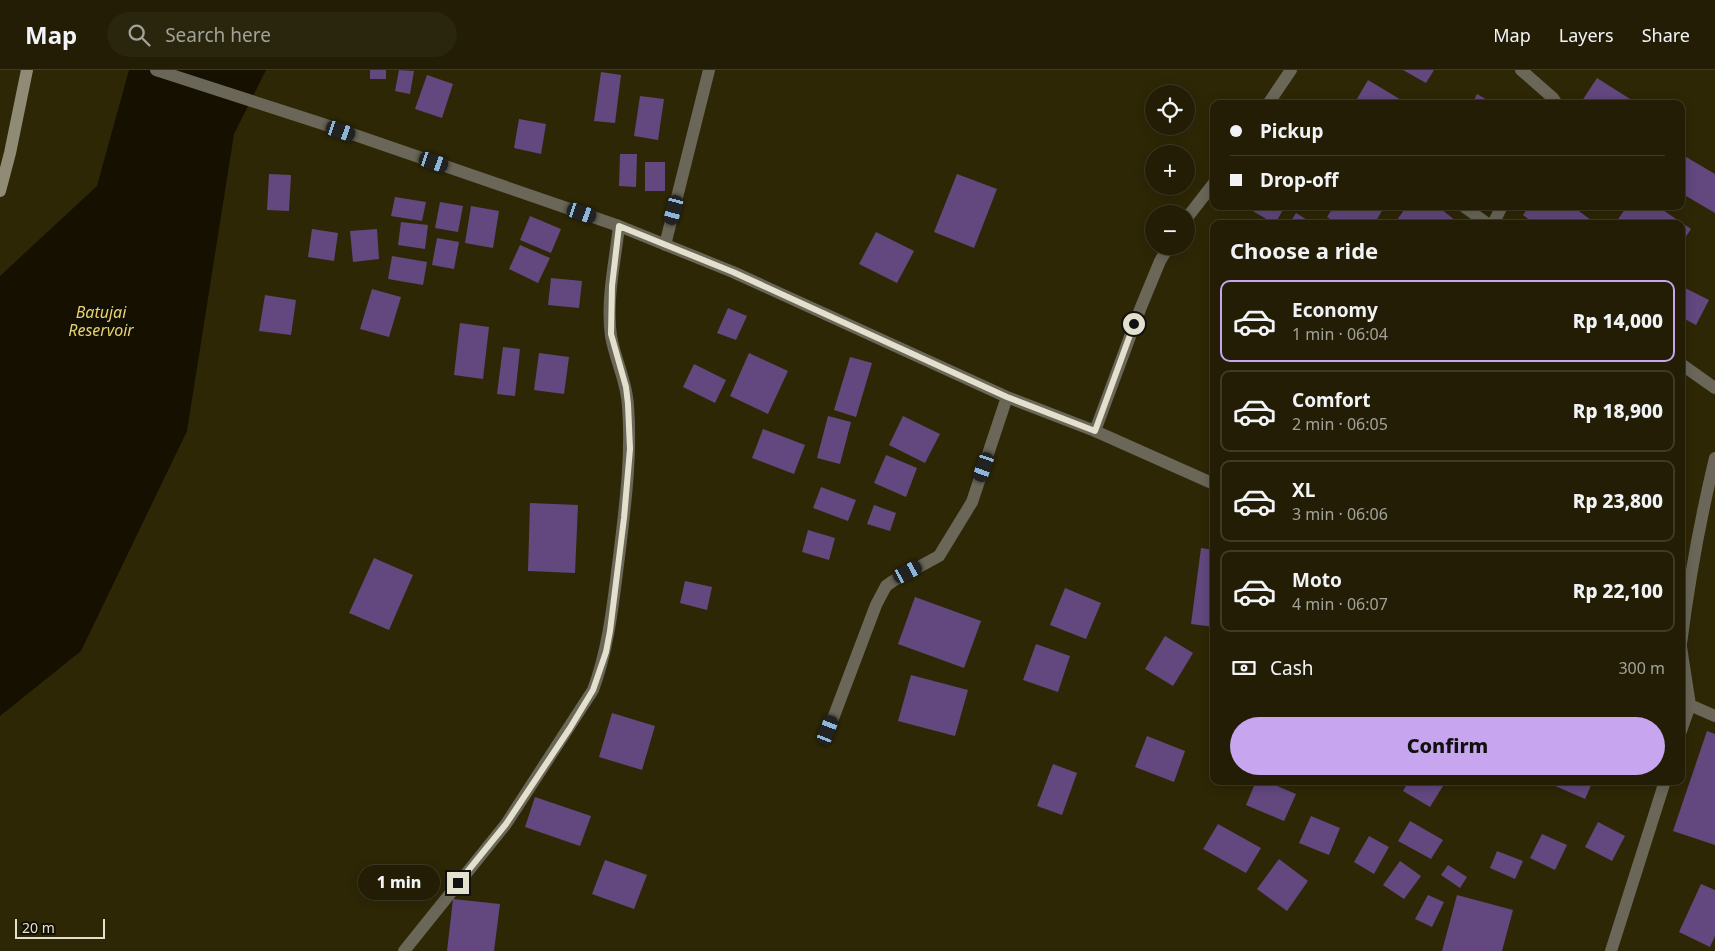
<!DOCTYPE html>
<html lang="en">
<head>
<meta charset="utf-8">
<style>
	body { margin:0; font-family:"Noto Sans",sans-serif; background:#2a260e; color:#f1f3f6; height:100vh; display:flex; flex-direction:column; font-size:19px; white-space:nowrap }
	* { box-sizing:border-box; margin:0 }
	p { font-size:16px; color:#a2a29a }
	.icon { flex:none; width:28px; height:28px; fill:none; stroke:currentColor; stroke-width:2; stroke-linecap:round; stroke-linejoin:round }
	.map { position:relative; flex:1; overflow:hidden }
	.details { position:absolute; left:1210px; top:150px; width:475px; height:565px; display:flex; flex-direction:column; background:#221d04; border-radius:10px; box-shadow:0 2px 12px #0003,0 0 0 1px #3f3b26 }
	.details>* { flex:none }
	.top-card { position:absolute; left:1210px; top:30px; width:475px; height:110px; border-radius:10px; box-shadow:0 2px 12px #0003,0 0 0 1px #3f3b26; display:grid; align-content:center; height:110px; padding:0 20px; background:#221d04 }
	.fabs { position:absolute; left:1145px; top:15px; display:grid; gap:10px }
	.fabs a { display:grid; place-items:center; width:50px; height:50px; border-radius:50%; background:#221d04; box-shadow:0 2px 12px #0003,0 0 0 1px #3f3b26; font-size:25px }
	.scale { position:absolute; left:15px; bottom:12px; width:90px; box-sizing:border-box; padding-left:5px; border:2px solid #e4e0ce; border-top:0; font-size:14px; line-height:18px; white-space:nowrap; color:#e4e0ce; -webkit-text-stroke:4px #131004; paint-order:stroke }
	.end { position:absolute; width:22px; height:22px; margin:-11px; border:6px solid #e4e0ce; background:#111; box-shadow:0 0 0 2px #111 }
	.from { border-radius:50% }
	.bubble { position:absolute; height:35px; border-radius:18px; background:#221d04; box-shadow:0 2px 12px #0003,0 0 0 1px #3f3b26; font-size:16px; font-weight:800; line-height:35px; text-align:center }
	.car { position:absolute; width:15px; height:30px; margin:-15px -8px; border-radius:6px; box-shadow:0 0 4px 1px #0007; background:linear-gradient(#222 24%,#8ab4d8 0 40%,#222 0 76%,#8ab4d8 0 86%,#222 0) }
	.top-card b { display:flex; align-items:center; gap:18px; height:48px; font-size:19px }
	.top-card b+b { border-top:1px solid #3f3b26 }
	.top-card i { width:12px; height:12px; background:#f1f3f6 }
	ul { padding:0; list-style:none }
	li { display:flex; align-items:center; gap:15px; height:82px; margin:0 10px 8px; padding:0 10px; border:2px solid #3f3b26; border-radius:10px }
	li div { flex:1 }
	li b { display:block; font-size:19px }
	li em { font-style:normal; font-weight:800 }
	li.active { border-color:#c7a6ef }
	li>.icon { width:45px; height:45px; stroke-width:1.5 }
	h2 { padding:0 20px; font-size:22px; line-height:60px }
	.pay { display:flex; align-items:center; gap:12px; height:55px; padding:0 20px; font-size:19px }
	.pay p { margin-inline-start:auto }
	.cta { display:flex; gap:10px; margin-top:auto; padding:10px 20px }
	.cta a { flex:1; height:58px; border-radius:30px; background:#c7a6ef; color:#111; font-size:20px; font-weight:800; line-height:58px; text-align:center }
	header { display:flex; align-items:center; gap:30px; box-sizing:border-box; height:70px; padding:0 25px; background:#221d04; border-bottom:1px solid #3f3b26 }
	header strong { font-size:24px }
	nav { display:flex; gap:28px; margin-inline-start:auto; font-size:18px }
	.search { width:350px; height:45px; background:#2a260e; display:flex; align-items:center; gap:12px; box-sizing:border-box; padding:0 18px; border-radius:28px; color:#a2a29a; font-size:19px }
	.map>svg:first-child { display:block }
</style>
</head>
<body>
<header>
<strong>Map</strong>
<div class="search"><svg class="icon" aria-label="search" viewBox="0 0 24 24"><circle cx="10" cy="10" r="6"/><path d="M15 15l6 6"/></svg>Search here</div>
<nav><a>Map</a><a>Layers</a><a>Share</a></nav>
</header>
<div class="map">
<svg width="1715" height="881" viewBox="0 0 1715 881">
	<rect width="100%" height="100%" fill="#2e2706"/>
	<!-- water -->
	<path fill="#151000" d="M129 0H266L234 64 187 361 81 581 0 646V206L97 116Z"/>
	<!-- building -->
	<path fill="#62487e" d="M370 0H386V9H370Z
		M399 0 414 1 410 24 395 21Z
		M1403 0H1434L1426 13Z
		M601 2 621 5 615 53 594 51Z
		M427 5 453 14 442 48 415 39Z
		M1597 8 1638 34H1580Z
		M1368 10 1408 34H1354Z
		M1477 24 1494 34H1472Z
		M640 26 664 29 658 70 634 66Z
		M519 49 546 54 541 84 514 78Z
		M620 84H637L636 117 619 116Z
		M1681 84 1715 104V143L1681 123Z
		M645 92H665V121H645Z
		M269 104 291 105 289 141 267 140Z
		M957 104 997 119 974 178 934 162Z
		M395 127 426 132 422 151 391 146Z
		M440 132 463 136 458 162 435 158Z
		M471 136 499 141 493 178 465 173Z
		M1244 136H1285L1275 154Z
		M1334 136H1385L1374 154H1338L1327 147Z
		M1407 136H1437L1460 154H1394Z
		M1529 136H1572L1591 150 1588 154H1535L1523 145Z
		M1627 136H1657L1691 159 1681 174V154H1615Z
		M1296 143 1314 154H1289Z
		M530 146 561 159 551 183 520 170Z
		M401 152 428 155 425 179 398 175Z
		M312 159 338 163 334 191 308 187Z
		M377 159 379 189 353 192 350 161Z
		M876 162 914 181 897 213 859 194Z
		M437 168 459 172 454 199 432 195Z
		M520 175 550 188 538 213 509 199Z
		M392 186 427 192 423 215 388 209Z
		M551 208 582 211 579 238 548 235Z
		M1681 216 1709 230 1696 255 1681 247Z
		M372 219 401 227 389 267 360 259Z
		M265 225 296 230 291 265 259 261Z
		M728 238 747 246 736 270 717 263Z
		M460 253 489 257 483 309 454 305Z
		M503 277 520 279 515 326 497 324Z
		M539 283 569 287 564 324 534 320Z
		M749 283 788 301 768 344 730 326Z
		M850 287 872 293 856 347 834 340Z
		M694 294 726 310 715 333 683 317Z
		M828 346 851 352 840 394 817 388Z
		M903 346 940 364 925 393 889 375Z
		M763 359 805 375 794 404 752 388Z
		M886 385 917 398 906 427 874 413Z
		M821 417 856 430 848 451 813 438Z
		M530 433 578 435 575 503 528 501Z
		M874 435 896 443 890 461 867 454Z
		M808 460 835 468 829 490 802 482Z
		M1201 478 1214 480V557L1191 554Z
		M374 488 413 505 389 560 349 543Z
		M685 511 712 517 707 540 680 533Z
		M1065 518 1101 533 1086 569 1050 555Z
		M915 527 981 551 964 598 898 574Z
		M1165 566 1193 583 1173 616 1145 599Z
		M1036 574 1070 586 1058 622 1023 610Z
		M911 605 968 620 955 666 898 651Z
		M612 643 655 656 642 700 599 687Z
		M1707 661 1715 664V775L1673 761Z
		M1147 666 1185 681 1174 712 1135 697Z
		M1053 694 1077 703 1062 745 1037 736Z
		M1256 711H1265L1296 724 1284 751 1246 735Z
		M1378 711H1391L1388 716Z
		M1409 711H1446L1430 737 1403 721Z
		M1544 711H1593L1585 729Z
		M535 727 591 746 580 776 525 757Z
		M1311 746 1340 758 1329 785 1299 773Z
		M1410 751 1443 770 1431 789 1398 771Z
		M1598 752 1625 766 1612 791 1585 777Z
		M1218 754 1261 778 1246 803 1203 779Z
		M1542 764 1567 775 1555 800 1530 788Z
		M1369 766 1389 777 1374 804 1354 792Z
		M1497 781 1523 791 1515 809 1490 798Z
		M1279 789 1308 811 1287 841 1257 819Z
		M605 790 647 805 634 839 592 824Z
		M1400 791 1421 806 1404 829 1383 815Z
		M1448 795 1467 807 1460 818 1441 805Z
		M1701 814 1715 820V866L1710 877 1679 862Z
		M1428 825 1444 832 1432 857 1415 849Z
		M1457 825 1513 840 1502 881H1442Z
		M453 829 500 834 494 881H447Z"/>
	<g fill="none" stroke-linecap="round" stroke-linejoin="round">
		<!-- street -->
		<path stroke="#6a6759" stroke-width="12" d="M156 0 323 54 619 156 733 202 1007 327 1095 361 1214 414
			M1521 0 1553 28 1557 34
			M1268 34 1291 0
			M1463 136 1488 154
			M1186 149 1214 113
			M1493 154 1502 136
			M665 175 709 0
			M1681 294 1715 318
			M1095 361 1141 237 1160 191 1169 176
			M1681 574C1689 511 1700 450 1715 388
			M1681 577 1690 635 1681 661
			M1683 632 1715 646
			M829 659 876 535 886 516 893 511 939 486 972 432 1007 327
			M404 881 506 754 593 620C609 577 613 533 619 487 625 437 632 386 628 336 627 311 615 290 611 266 606 230 615 192 619 156
			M1611 881 1665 711"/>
		<!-- secondary -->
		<path stroke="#908b75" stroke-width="12" d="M0 121 10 83 27 0"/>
	</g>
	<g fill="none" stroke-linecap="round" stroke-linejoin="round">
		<!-- route -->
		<path stroke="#e4e0ce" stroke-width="6" d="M458 813 506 754 570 658 593 620 606 582 610 561 624 448 630 379 628 334 626 317 611 264 612 216 619 156 733 202 1007 327 1095 361 1134 254"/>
	</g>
	<g text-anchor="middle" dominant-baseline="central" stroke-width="5" stroke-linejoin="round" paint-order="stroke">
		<!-- water labels -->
		<g font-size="16" font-style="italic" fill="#e8d271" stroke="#131004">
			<text x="101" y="242">Batujai<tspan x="101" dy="18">Reservoir</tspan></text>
		</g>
	</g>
</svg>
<div class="fabs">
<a><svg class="icon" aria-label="locate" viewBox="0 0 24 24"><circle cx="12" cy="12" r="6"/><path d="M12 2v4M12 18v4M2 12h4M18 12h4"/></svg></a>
<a>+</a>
<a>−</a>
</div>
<div class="scale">20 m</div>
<i class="end from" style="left:1134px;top:254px"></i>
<i class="end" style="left:458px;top:813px"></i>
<div class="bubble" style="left:358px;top:795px;width:82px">1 min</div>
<i class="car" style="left:341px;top:61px;rotate:109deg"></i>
<i class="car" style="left:434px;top:92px;rotate:109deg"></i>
<i class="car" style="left:674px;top:140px;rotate:195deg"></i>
<i class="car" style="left:582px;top:143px;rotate:109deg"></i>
<i class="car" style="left:984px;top:397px;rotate:199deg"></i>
<i class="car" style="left:908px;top:502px;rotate:62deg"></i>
<i class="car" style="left:828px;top:660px;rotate:21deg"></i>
<div class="top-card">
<b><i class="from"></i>Pickup</b>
<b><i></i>Drop-off</b>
</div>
<section class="details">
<h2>Choose a ride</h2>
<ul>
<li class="active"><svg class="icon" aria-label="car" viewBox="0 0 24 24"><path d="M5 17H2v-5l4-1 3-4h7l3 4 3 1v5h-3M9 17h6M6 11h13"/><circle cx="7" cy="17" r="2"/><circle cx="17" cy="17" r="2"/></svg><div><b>Economy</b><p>1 min · 06:04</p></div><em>Rp 14,000</em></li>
<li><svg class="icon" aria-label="car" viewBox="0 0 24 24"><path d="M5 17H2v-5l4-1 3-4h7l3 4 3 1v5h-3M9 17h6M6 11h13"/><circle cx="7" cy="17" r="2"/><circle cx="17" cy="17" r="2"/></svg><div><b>Comfort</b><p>2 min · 06:05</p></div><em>Rp 18,900</em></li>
<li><svg class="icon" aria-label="car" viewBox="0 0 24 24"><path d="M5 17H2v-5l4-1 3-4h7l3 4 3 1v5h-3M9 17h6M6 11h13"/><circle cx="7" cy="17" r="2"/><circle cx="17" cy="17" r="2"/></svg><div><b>XL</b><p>3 min · 06:06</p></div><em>Rp 23,800</em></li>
<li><svg class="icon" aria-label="car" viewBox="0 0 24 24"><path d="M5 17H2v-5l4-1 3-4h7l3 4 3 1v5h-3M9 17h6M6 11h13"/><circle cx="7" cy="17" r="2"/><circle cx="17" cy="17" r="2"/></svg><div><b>Moto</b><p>4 min · 06:07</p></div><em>Rp 22,100</em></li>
</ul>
<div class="pay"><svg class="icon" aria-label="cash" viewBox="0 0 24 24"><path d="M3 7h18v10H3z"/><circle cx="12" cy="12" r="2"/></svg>Cash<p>300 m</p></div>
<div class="cta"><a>Confirm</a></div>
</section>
</div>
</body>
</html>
